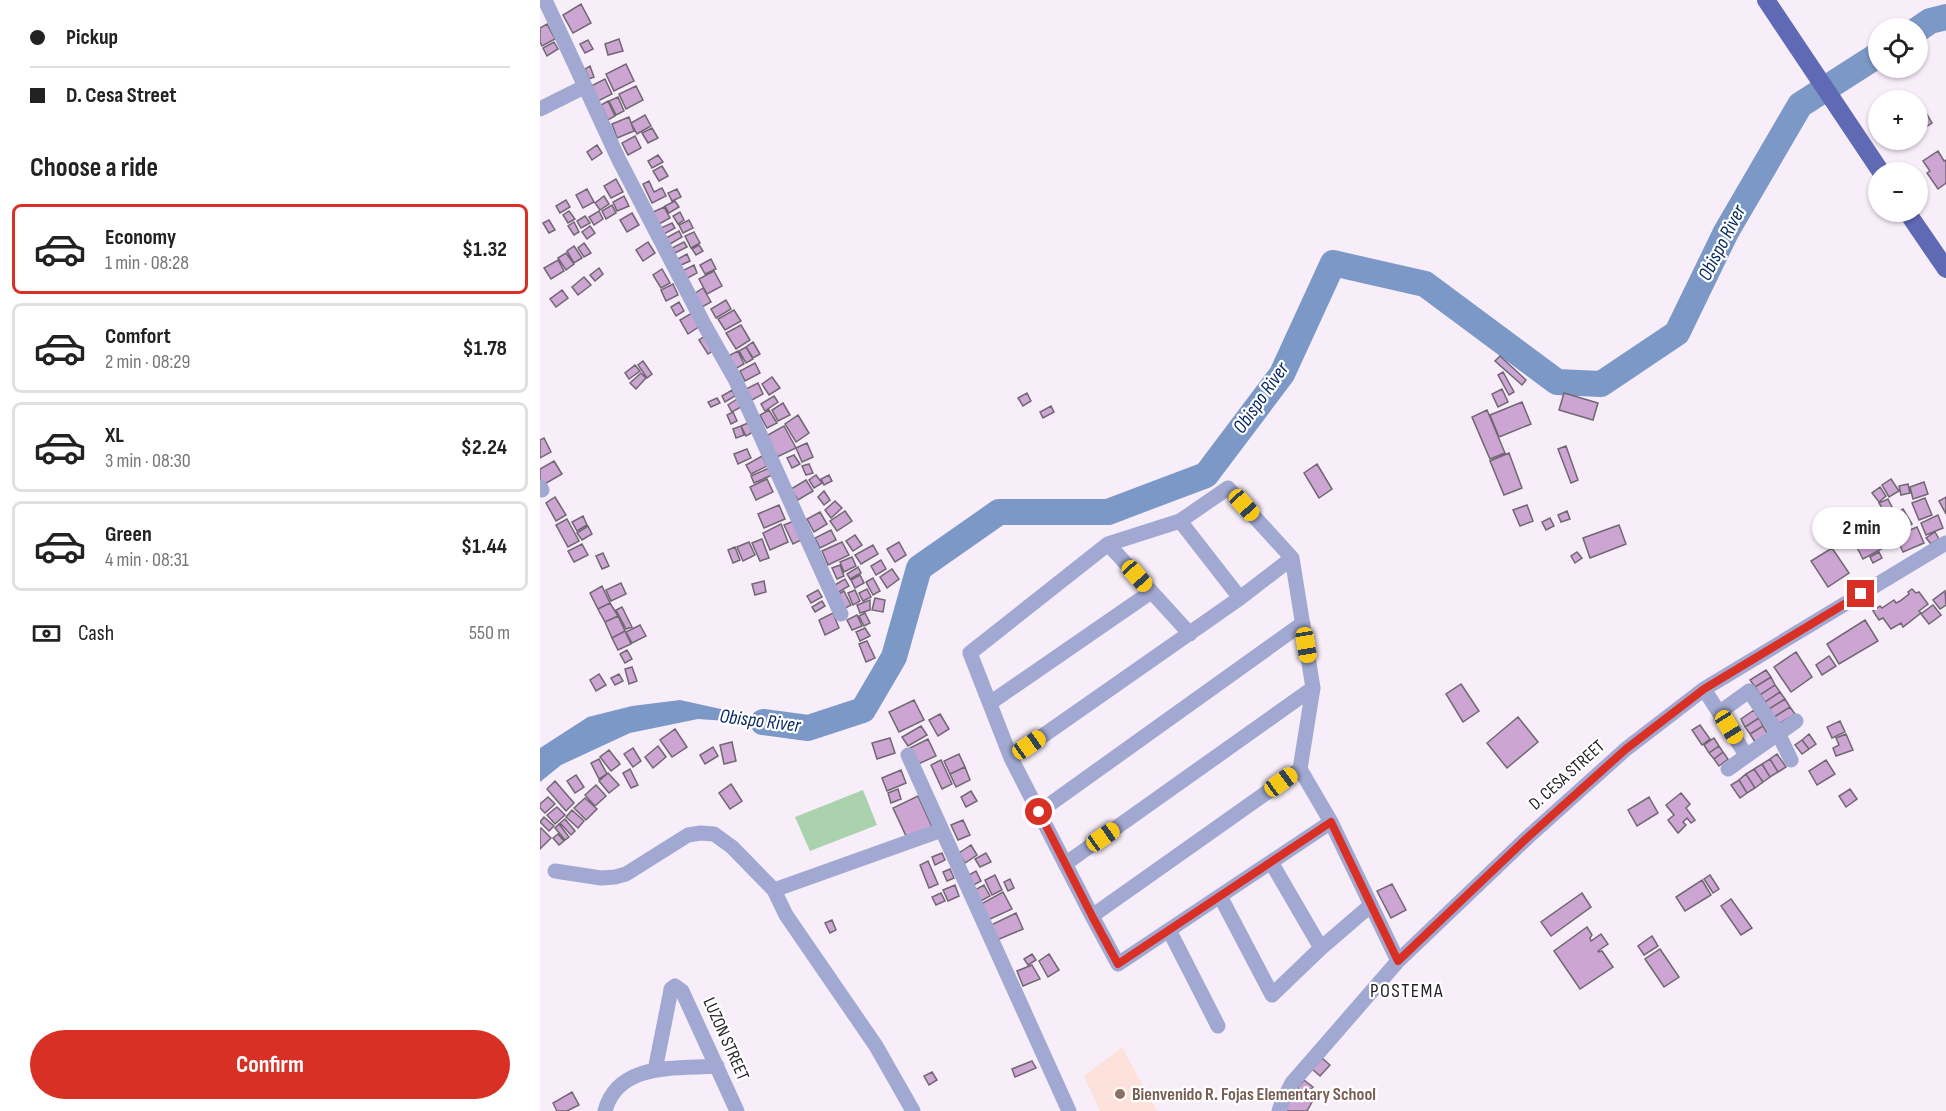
<!DOCTYPE html>
<html lang="en">
<head>
<meta charset="utf-8">
<style>
	body { margin:0; font-family:"Sofia Sans Condensed",sans-serif; background:#f2f2f2; color:#222; height:100vh; display:flex; flex-direction:column; font-size:22px; white-space:nowrap }
	* { box-sizing:border-box; margin:0 }
	p { font-size:20px; color:#767676 }
	.icon { flex:none; width:33px; height:33px; fill:none; stroke:currentColor; stroke-width:2; stroke-linecap:round; stroke-linejoin:round }
	.map { position:relative; flex:1; overflow:hidden }
	.side { display:flex; flex-direction:column; background:#fff; width:540px }
	.side>* { flex:none }
	.banner { display:grid; align-content:center; height:132px; padding:0 30px; background:#fff }
	.controls { position:absolute; left:1328px; top:18px; display:grid; gap:12px }
	.controls a { display:grid; place-items:center; width:60px; height:60px; border-radius:50%; background:#fff; box-shadow:0 2px 4px #0004; font-size:30px }
	.end { position:absolute; width:27px; height:27px; margin:-14px; border:8px solid #d93025; background:#fff; box-shadow:0 0 0 3px #fff }
	.from { border-radius:50% }
	.bubble { position:absolute; height:42px; border-radius:21px; background:#fff; box-shadow:0 2px 4px #0004; font-size:20px; font-weight:700; line-height:42px; text-align:center }
	.car { position:absolute; width:18px; height:36px; margin:-18px -9px; border-radius:8px; box-shadow:0 0 4px 2px #0007; background:linear-gradient(#f5c518 24%,#345 0 40%,#f5c518 0 76%,#345 0 86%,#f5c518 0) }
	.banner b { display:flex; align-items:center; gap:21px; height:57px; font-size:22px }
	.banner b+b { border-top:2px solid #e0e0e0 }
	.banner i { width:15px; height:15px; background:#222 }
	ul { padding:0; list-style:none }
	li { display:flex; align-items:center; gap:18px; height:90px; margin:0 12px 9px; padding:0 18px; border:3px solid #e0e0e0; border-radius:9px }
	li div { flex:1 }
	li b { display:block; font-size:22px }
	li em { font-style:normal; font-weight:700 }
	li.selected { border-color:#d93025 }
	li>.icon { width:54px; height:54px; stroke-width:1.5 }
	h2 { padding:0 30px; font-size:27px; line-height:72px }
	.pay { display:flex; align-items:center; gap:15px; height:66px; padding:0 30px; font-size:22px }
	.pay p { margin-inline-start:auto }
	.cta { display:flex; gap:12px; margin-top:auto; padding:12px 30px }
	.cta a { flex:1; height:69px; border-radius:36px; background:#d93025; color:#fff; font-size:24px; font-weight:700; line-height:69px; text-align:center }
	main { display:flex; flex:1; min-height:0 }
	.map>svg:first-child { display:block }
</style>
</head>
<body>
<main>
<section class="side">
<div class="banner">
<b><i class="from"></i>Pickup</b>
<b><i></i>D. Cesa Street</b>
</div>
<h2>Choose a ride</h2>
<ul>
<li class="selected"><svg class="icon" aria-label="car" viewBox="0 0 24 24"><path d="M5 17H2v-5l4-1 3-4h7l3 4 3 1v5h-3M9 17h6M6 11h13"/><circle cx="7" cy="17" r="2"/><circle cx="17" cy="17" r="2"/></svg><div><b>Economy</b><p>1 min · 08:28</p></div><em>$1.32</em></li>
<li><svg class="icon" aria-label="car" viewBox="0 0 24 24"><path d="M5 17H2v-5l4-1 3-4h7l3 4 3 1v5h-3M9 17h6M6 11h13"/><circle cx="7" cy="17" r="2"/><circle cx="17" cy="17" r="2"/></svg><div><b>Comfort</b><p>2 min · 08:29</p></div><em>$1.78</em></li>
<li><svg class="icon" aria-label="car" viewBox="0 0 24 24"><path d="M5 17H2v-5l4-1 3-4h7l3 4 3 1v5h-3M9 17h6M6 11h13"/><circle cx="7" cy="17" r="2"/><circle cx="17" cy="17" r="2"/></svg><div><b>XL</b><p>3 min · 08:30</p></div><em>$2.24</em></li>
<li><svg class="icon" aria-label="car" viewBox="0 0 24 24"><path d="M5 17H2v-5l4-1 3-4h7l3 4 3 1v5h-3M9 17h6M6 11h13"/><circle cx="7" cy="17" r="2"/><circle cx="17" cy="17" r="2"/></svg><div><b>Green</b><p>4 min · 08:31</p></div><em>$1.44</em></li>
</ul>
<div class="pay"><svg class="icon" aria-label="cash" viewBox="0 0 24 24"><path d="M3 7h18v10H3z"/><circle cx="12" cy="12" r="2"/></svg>Cash<p>550 m</p></div>
<div class="cta"><a>Confirm</a></div>
</section>
<div class="map">
<svg width="1406" height="1111" viewBox="0 0 1406 1111">
	<rect width="100%" height="100%" fill="#f8eefa"/>
	<!-- education -->
	<path fill="#fce2db" d="M582 1047 617 1111H560L544 1076Z"/>
	<!-- green -->
	<path fill="#aad3ad" d="M323 790 337 825 270 851 255 817Z"/>
	<!-- water -->
	<path fill="#7b98c6" d="M140 700 258 726 158 719 90 733 21 765 0 782V748L48 717 92 706Z"/>
	<g fill="none" stroke-linecap="round" stroke-linejoin="round">
		<!-- river -->
		<path stroke="#7b98c6" stroke-width="26" d="M1377 30 1390 21 1406 17
			M223 722 268 728 323 710 354 657 379 568 459 512H568L666 475 742 374 793 263 885 284 1017 382 1061 384 1137 333 1186 232 1260 105 1338 55"/>
	</g>
	<!-- building -->
	<path fill="#cca5d3" stroke="#706772" stroke-width="1.5" d="M41 4 51 23 33 33 23 15Z
		M7 24 15 39 2 46 0 42V28Z
		M79 39 83 51 68 55 65 44Z
		M48 40 53 49 45 53 40 44Z
		M14 42 18 49 7 56 3 48Z
		M86 64 94 81 74 91 66 74Z
		M50 66 54 77 49 79 45 69Z
		M65 79 72 94 58 101 51 86Z
		M96 86 103 100 86 109 79 94Z
		M78 97 84 111 76 115 69 101Z
		M68 101 75 116 68 120 61 105Z
		M1385 111 1392 123 1377 133V116Z
		M105 115 111 126 97 134 91 123Z
		M89 117 94 131 77 138 72 124Z
		M112 128 118 138 108 143 102 133Z
		M95 136 101 148 88 155 82 143Z
		M57 145 62 153 52 160 47 152Z
		M1398 151 1404 161 1406 160V183L1398 189 1387 173 1390 171 1383 161Z
		M118 155 123 162 112 168 108 161Z
		M122 166 128 176 119 181 113 171Z
		M76 179 83 192 71 198 64 186Z
		M109 181 114 192 122 188 126 196 112 203 103 184Z
		M47 189 54 202 43 208 36 195Z
		M137 189 141 197 132 201 128 193Z
		M64 196 69 204 60 210 55 203Z
		M84 196 89 206 77 211 73 202Z
		M26 200 30 207 20 213 16 206Z
		M135 201 139 207 129 213 125 206Z
		M72 205 76 213 66 219 62 211Z
		M124 207 130 218 119 224 113 212Z
		M29 211 35 219 28 223 23 215Z
		M59 211 63 219 54 225 49 217Z
		M140 212 144 220 138 224 133 216Z
		M92 213 99 225 87 232 80 220Z
		M45 216 50 223 41 228 37 221Z
		M9 220 15 230 9 233 3 223Z
		M149 220 153 228 143 233 139 225Z
		M34 222 39 232 34 235 28 226Z
		M132 223 135 228 124 234 121 228Z
		M50 226 55 233 47 239 42 232Z
		M139 231 142 237 130 244 126 238Z
		M154 232 160 243 151 248 145 236Z
		M108 242 115 253 103 261 96 250Z
		M144 242 147 247 135 253 132 248Z
		M44 243 51 253 44 257 38 248Z
		M159 245 163 251 156 255 152 249Z
		M34 246 42 258 34 263 27 251Z
		M26 253 34 264 26 270 18 258Z
		M147 254 150 261 139 266 136 260Z
		M171 259 176 269 165 274 160 265Z
		M18 260 24 271 11 279 4 268Z
		M154 265 157 273 146 279 142 271Z
		M59 268 63 274 55 281 50 275Z
		M122 269 130 283 121 288 113 275Z
		M174 271 182 286 167 294 159 279Z
		M44 277 51 285 38 295 32 287Z
		M133 284 138 295 126 301 121 290Z
		M163 288 171 302 162 307 154 294Z
		M22 290 28 298 16 307 10 299Z
		M186 300 191 309 176 318 171 309Z
		M139 302 144 311 136 316 131 307Z
		M194 310 201 321 185 330 178 319Z
		M152 313 160 326 148 334 140 320Z
		M201 325 210 340 196 349 186 333Z
		M168 334 177 348 168 354 159 340Z
		M213 342 220 354 213 358 206 347Z
		M206 347 213 359 206 363 199 351Z
		M198 351 204 364 195 369 188 356Z
		M960 356 986 380 982 385 955 361Z
		M103 361 112 374 107 378 98 365Z
		M215 363 220 373 205 381 200 371Z
		M95 365 100 371 89 379 85 373Z
		M963 372 974 392 969 395 958 375Z
		M101 373 106 378 96 389 90 383Z
		M232 377 240 388 229 395 222 384Z
		M218 383 223 394 212 400 206 389Z
		M962 389 968 402 958 407 952 394Z
		M192 390 195 396 185 402 182 396Z
		M487 393 491 401 483 406 478 398Z
		M1024 393 1058 403 1053 420 1019 410Z
		M234 396 238 402 225 411 221 404Z
		M177 398 180 403 171 407 168 402Z
		M197 399 201 407 192 412 188 405Z
		M982 402 991 424 959 437 950 415Z
		M243 403 250 415 238 421 232 410Z
		M511 406 514 412 503 418 500 412Z
		M229 410 237 423 227 428 220 415Z
		M947 410 965 453 950 459 932 417Z
		M193 412 197 421 191 424 187 415Z
		M258 415 269 433 256 442 245 424Z
		M208 423 213 432 206 436 201 426Z
		M201 426 204 435 196 438 193 429Z
		M244 426 256 448 237 457 226 436Z
		M4 438 11 452 0 458V440Z
		M267 443 273 457 262 462 256 448Z
		M1026 446 1038 480 1031 483 1018 449Z
		M207 449 211 458 198 464 194 454Z
		M969 453 982 488 964 495 950 461Z
		M254 455 260 464 252 468 247 458Z
		M222 456 227 466 211 474 206 465Z
		M14 461 22 474 3 485 0 480V469Z
		M269 464 273 473 266 475 262 466Z
		M777 464 792 489 779 498 764 473Z
		M229 468 232 475 214 483 211 476Z
		M276 475 282 483 274 488 269 480Z
		M289 475 292 481 284 485 281 479Z
		M227 479 233 492 216 500 210 487Z
		M1351 479 1359 491 1349 497 1342 485Z
		M266 480 273 491 258 500 251 489Z
		M1384 482 1388 494 1373 499 1370 487Z
		M1368 484 1370 493 1361 495 1359 486Z
		M1340 487 1346 496 1339 502 1332 493Z
		M284 491 290 500 284 505 278 497Z
		M15 497 26 515 16 521 6 503Z
		M1406 497V514L1399 501Z
		M1385 498 1392 515 1379 520 1372 503Z
		M1348 499 1352 507 1344 511 1339 503Z
		M295 501 302 508 291 518 285 510Z
		M239 505 245 519 224 528 218 514Z
		M987 505 993 521 980 526 973 510Z
		M1363 509 1372 524 1357 533 1348 518Z
		M305 511 312 521 297 531 290 521Z
		M1027 511 1030 519 1021 522 1018 515Z
		M280 512 287 524 274 532 267 519Z
		M1398 515 1403 528 1386 535 1381 523Z
		M43 516 47 525 37 531 32 522Z
		M1332 517 1340 518 1338 527 1334 526 1331 522Z
		M1010 518 1014 526 1006 530 1002 522Z
		M27 519 39 541 28 547 16 525Z
		M254 521 261 540 253 544 244 525Z
		M1331 522 1345 547 1323 559 1310 534Z
		M241 524 248 542 230 550 223 533Z
		M1079 525 1086 544 1050 558 1043 538Z
		M48 526 52 534 42 540 37 533Z
		M1377 527 1384 543 1363 552 1356 536Z
		M291 530 296 540 280 548 275 538Z
		M1395 532 1399 539 1391 544 1386 538Z
		M315 535 322 545 313 551 306 541Z
		M222 539 229 558 220 561 212 543Z
		M209 542 215 555 203 561 197 547Z
		M302 542 309 555 288 565 282 551Z
		M359 542 366 555 355 562 347 549Z
		M42 544 48 555 34 562 28 551Z
		M333 545 338 554 321 564 315 555Z
		M195 547 200 560 193 563 188 550Z
		M1292 548 1309 573 1288 587 1271 561Z
		M1037 552 1042 558 1035 563 1031 556Z
		M1339 552 1342 558 1333 563 1330 557Z
		M63 553 69 566 62 569 56 556Z
		M312 557 316 566 304 572 300 562Z
		M341 560 346 569 336 575 331 566Z
		M300 565 304 576 297 579 292 568Z
		M318 567 321 573 310 579 307 574Z
		M352 569 359 579 347 588 340 577Z
		M320 575 324 583 315 588 311 580Z
		M333 578 340 591 333 595 326 582Z
		M305 579 309 586 297 593 293 586Z
		M224 581 226 592 215 595 212 584Z
		M81 583 86 594 71 601 66 590Z
		M62 586 70 603 58 609 50 593Z
		M327 589 331 597 323 601 319 593Z
		M1372 589 1376 593 1379 592 1388 604 1379 611 1381 613 1363 627 1361 623 1351 629 1343 618 1339 620 1333 611 1340 606 1342 608 1354 600 1356 603 1360 601 1369 594 1368 592Z
		M278 590 282 597 271 603 267 596Z
		M315 590 320 601 313 605 308 593Z
		M304 591 311 605 302 610 295 596Z
		M1405 591 1406 605 1400 609 1393 600Z
		M335 598 345 600 343 612 332 610Z
		M330 600V610L320 613 317 605Z
		M282 601 285 606 275 612 272 607Z
		M70 603 78 616 65 622 58 609Z
		M1393 605 1401 615 1389 624 1381 614Z
		M82 607 92 627 86 629 76 610Z
		M293 613 299 628 285 635 279 620Z
		M325 613 330 623 324 626 319 616Z
		M317 615 322 626 312 630 307 620Z
		M78 616 85 631 72 638 65 622Z
		M1325 620 1338 641 1299 664 1287 644Z
		M100 625 106 636 92 643 86 632Z
		M325 628 330 636 320 641 316 632Z
		M85 631 91 644 78 650 72 638Z
		M327 641 335 658 326 662 319 644Z
		M87 650 92 659 85 663 80 654Z
		M1256 652 1272 677 1251 692 1234 667Z
		M1289 656 1296 666 1282 675 1276 665Z
		M92 667 97 681 89 684 85 669Z
		M1226 670 1231 677 1215 687 1210 680Z
		M59 674 66 685 56 691 50 680Z
		M79 674 83 681 75 685 71 678Z
		M1231 677 1235 685 1220 695 1215 687Z
		M921 684 939 711 923 722 906 694Z
		M1235 685 1240 692 1225 702 1220 695Z
		M1240 692 1245 699 1229 709 1225 702Z
		M1245 699 1250 707 1234 717 1229 709Z
		M374 700 384 720 359 732 349 712Z
		M1250 707 1255 714 1239 724 1234 717Z
		M1214 710 1219 718 1205 727 1201 719Z
		M400 714 409 729 398 736 389 720Z
		M978 717 998 742 967 768 947 743Z
		M1219 718 1223 726 1210 734 1205 727Z
		M1300 721 1305 732 1292 738 1287 727Z
		M1160 725 1170 739 1162 745 1152 730Z
		M381 726 387 735 368 746 362 737Z
		M1223 726 1228 734 1215 742 1210 734Z
		M135 729 147 747 132 757 120 740Z
		M1269 734 1276 744 1269 749 1262 740Z
		M1306 734 1313 750 1296 756 1293 748 1299 745 1296 738Z
		M350 738 355 753 337 759 332 743Z
		M1174 738 1179 746 1169 753 1164 745Z
		M388 739 396 756 376 765 368 749Z
		M1262 740 1269 749 1262 754 1255 745Z
		M192 742 196 761 184 764 180 745Z
		M118 746 126 757 113 768 105 757Z
		M1179 746 1183 752 1174 759 1169 753Z
		M173 747 178 756 165 764 160 755Z
		M93 748 101 761 93 767 84 754Z
		M69 750 80 764 71 771 60 757Z
		M1183 752 1188 759 1179 766 1174 759Z
		M419 754 425 767 410 774 404 761Z
		M1237 754 1246 767 1238 772 1230 759Z
		M59 759 67 774 59 779 51 763Z
		M1230 759 1238 772 1230 777 1222 764Z
		M401 760 412 784 402 789 391 765Z
		M1286 760 1295 774 1277 785 1269 771Z
		M1222 764 1230 777 1223 782 1214 769Z
		M425 767 430 780 416 787 410 774Z
		M90 769 98 785 91 788 83 773Z
		M1214 769 1223 782 1215 788 1206 774Z
		M361 770 366 783 347 791 342 778Z
		M68 773 79 785 69 793 59 781Z
		M1206 774 1215 788 1207 793 1199 780Z
		M36 775 44 787 35 793 27 781Z
		M1199 780 1207 793 1200 798 1191 785Z
		M15 781 34 803 26 811 7 789Z
		M191 784 202 801 190 809 179 793Z
		M56 785 66 796 55 806 45 795Z
		M358 789 361 799 351 803 348 793Z
		M1310 789 1317 799 1306 807 1299 796Z
		M431 791 437 801 426 807 421 797Z
		M1141 793 1150 804 1146 808 1155 820 1151 823 1147 818 1143 822 1146 825 1138 833 1128 820 1134 815 1126 805Z
		M378 796 392 827 367 838 353 808Z
		M8 797 15 804 5 813 0 808V804Z
		M1109 797 1118 813 1097 826 1088 810Z
		M45 798 57 809 46 820 34 808Z
		M17 807 25 815 15 824 7 815Z
		M32 810 44 821 38 828 26 817Z
		M4 817 14 826 9 831 0 822Z
		M25 819 35 831 31 835 20 823Z
		M423 820 430 835 418 840 411 825Z
		M19 824 29 837 25 840 15 828Z
		M1 828 11 838 0 849V829Z
		M18 834 24 841 19 845 13 838Z
		M431 845 437 855 425 863 419 853Z
		M402 853 405 860 395 865 392 857Z
		M446 853 451 862 440 867 435 859Z
		M388 861 398 884 389 888 380 865Z
		M410 869 414 878 407 881 403 872Z
		M436 871 441 881 432 886 427 876Z
		M455 875 462 890 452 895 445 880Z
		M1170 875 1179 889 1173 893 1164 879Z
		M470 879 474 888 468 891 464 882Z
		M1162 880 1171 895 1145 911 1136 897Z
		M852 884 866 910 851 918 837 891Z
		M415 885 419 896 408 901 403 890Z
		M444 885 450 896 439 902 433 891Z
		M463 892 472 909 448 920 441 904Z
		M401 893 405 901 396 905 392 897Z
		M1042 893 1051 907 1011 936 1001 922Z
		M1191 899 1212 928 1201 935 1181 906Z
		M476 913 483 929 457 940 451 925Z
		M292 920 296 930 290 933 285 923Z
		M1047 927 1052 935 1050 938 1051 941 1061 934 1068 944 1058 951 1059 952 1062 951 1073 967 1040 989 1014 951Z
		M1112 936 1118 946 1104 955 1098 946Z
		M1120 949 1139 977 1124 987 1105 959Z
		M492 954 496 960 488 965 484 959Z
		M509 954 519 970 508 977 499 961Z
		M492 965 500 979 483 986 477 971Z
		M782 1058 790 1065 780 1076 772 1069Z
		M492 1061 496 1068 475 1077 472 1069Z
		M392 1072 397 1080 389 1085 384 1076Z
		M764 1080 773 1087 766 1095 757 1088Z
		M32 1092 39 1105 27 1111H17L13 1103Z
		M753 1092 772 1102 767 1111H743Z"/>
	<g fill="none" stroke-linecap="round" stroke-linejoin="round">
		<!-- minor -->
		<path stroke="#a1a9d3" stroke-width="15" d="M5 0 79 160 165 326 195 379 301 614
			M0 109 44 87
			M0 487 2 490
			M640 521 700 598 752 558
			M568 544 430 653 471 758 552 916 578 964 791 822
			M650 634 568 544 640 521 688 488 752 558 773 688 760 769 791 822 858 961
			M1164 689 1206 755
			M450 703 611 592
			M1180 712 1209 691 1238 733 1251 760
			M368 755 529 1111
			M471 758 700 598
			M1188 769 1256 721
			M499 812 763 623
			M731 862 781 948
			M525 864 773 688
			M15 871 61 878 75 877 86 874 148 835 161 833 174 834 192 847 234 890 246 915 336 1046 373 1111
			M234 890 402 830
			M680 896 732 995 781 948 831 905
			M552 916 760 769
			M629 930 678 1026
			M115 1070 130 995 131 989 135 986 142 991 197 1111
			M65 1111C78 1062 136 1069 177 1066
			M739 1111 742 1102 752 1083 858 961 988 837 1086 749 1164 689 1406 543"/>
		<!-- major -->
		<path stroke="#6069b4" stroke-width="18" d="M1226 0 1341 172
			M1367 212 1406 269"/>
	</g>
	<g fill="none" stroke-linecap="round" stroke-linejoin="round">
		<!-- route -->
		<path stroke="#d93025" stroke-width="8" d="M499 812 552 916 578 964 791 822 858 961 988 837 1086 749 1164 689 1321 594"/>
	</g>
	<!-- markers -->
	<circle fill="#8d6e63" stroke="#fff" stroke-width="2" cx="580" cy="1094" r="6"/>
	<g text-anchor="middle" dominant-baseline="central" stroke-width="4.5" stroke-linejoin="round" paint-order="stroke">
		<!-- street labels -->
		<g font-size="18" fill="#262226" stroke="#fff">
			<text transform="translate(1027 775) rotate(-42)">D. CESA STREET</text>
			<text transform="translate(186 1039) rotate(66)">LUZON STREET</text>
		</g>
		<!-- education labels -->
		<g font-size="18" font-weight="bold" fill="#785e54" stroke="#fff" text-anchor="start">
			<text x="592" y="1094">Bienvenido R. Fojas Elementary School</text>
		</g>
		<!-- water labels -->
		<g font-size="20" font-style="italic" fill="#04275e" stroke="#fff">
			<text transform="translate(1182 243) rotate(-63)">Obispo River</text>
			<text transform="translate(721 398) rotate(-55)">Obispo River</text>
			<text transform="translate(220 721) rotate(7)">Obispo River</text>
		</g>
		<!-- neighbourhood labels -->
		<g font-size="20" letter-spacing="1.5" fill="#262226" stroke="#fff">
			<text x="867" y="991">POSTEMA</text>
		</g>
	</g>
</svg>
<div class="controls">
<a><svg class="icon" aria-label="locate" viewBox="0 0 24 24"><circle cx="12" cy="12" r="6"/><path d="M12 2v4M12 18v4M2 12h4M18 12h4"/></svg></a>
<a>+</a>
<a>−</a>
</div>
<i class="end from" style="left:499px;top:812px"></i>
<i class="end" style="left:1321px;top:594px"></i>
<div class="bubble" style="left:1272px;top:507px;width:99px">2 min</div>
<i class="car" style="left:704px;top:505px;rotate:138deg"></i>
<i class="car" style="left:597px;top:576px;rotate:138deg"></i>
<i class="car" style="left:766px;top:645px;rotate:171deg"></i>
<i class="car" style="left:1189px;top:727px;rotate:148deg"></i>
<i class="car" style="left:489px;top:745px;rotate:55deg"></i>
<i class="car" style="left:741px;top:782px;rotate:54deg"></i>
<i class="car" style="left:563px;top:837px;rotate:55deg"></i>
</div>
</main>
</body>
</html>
